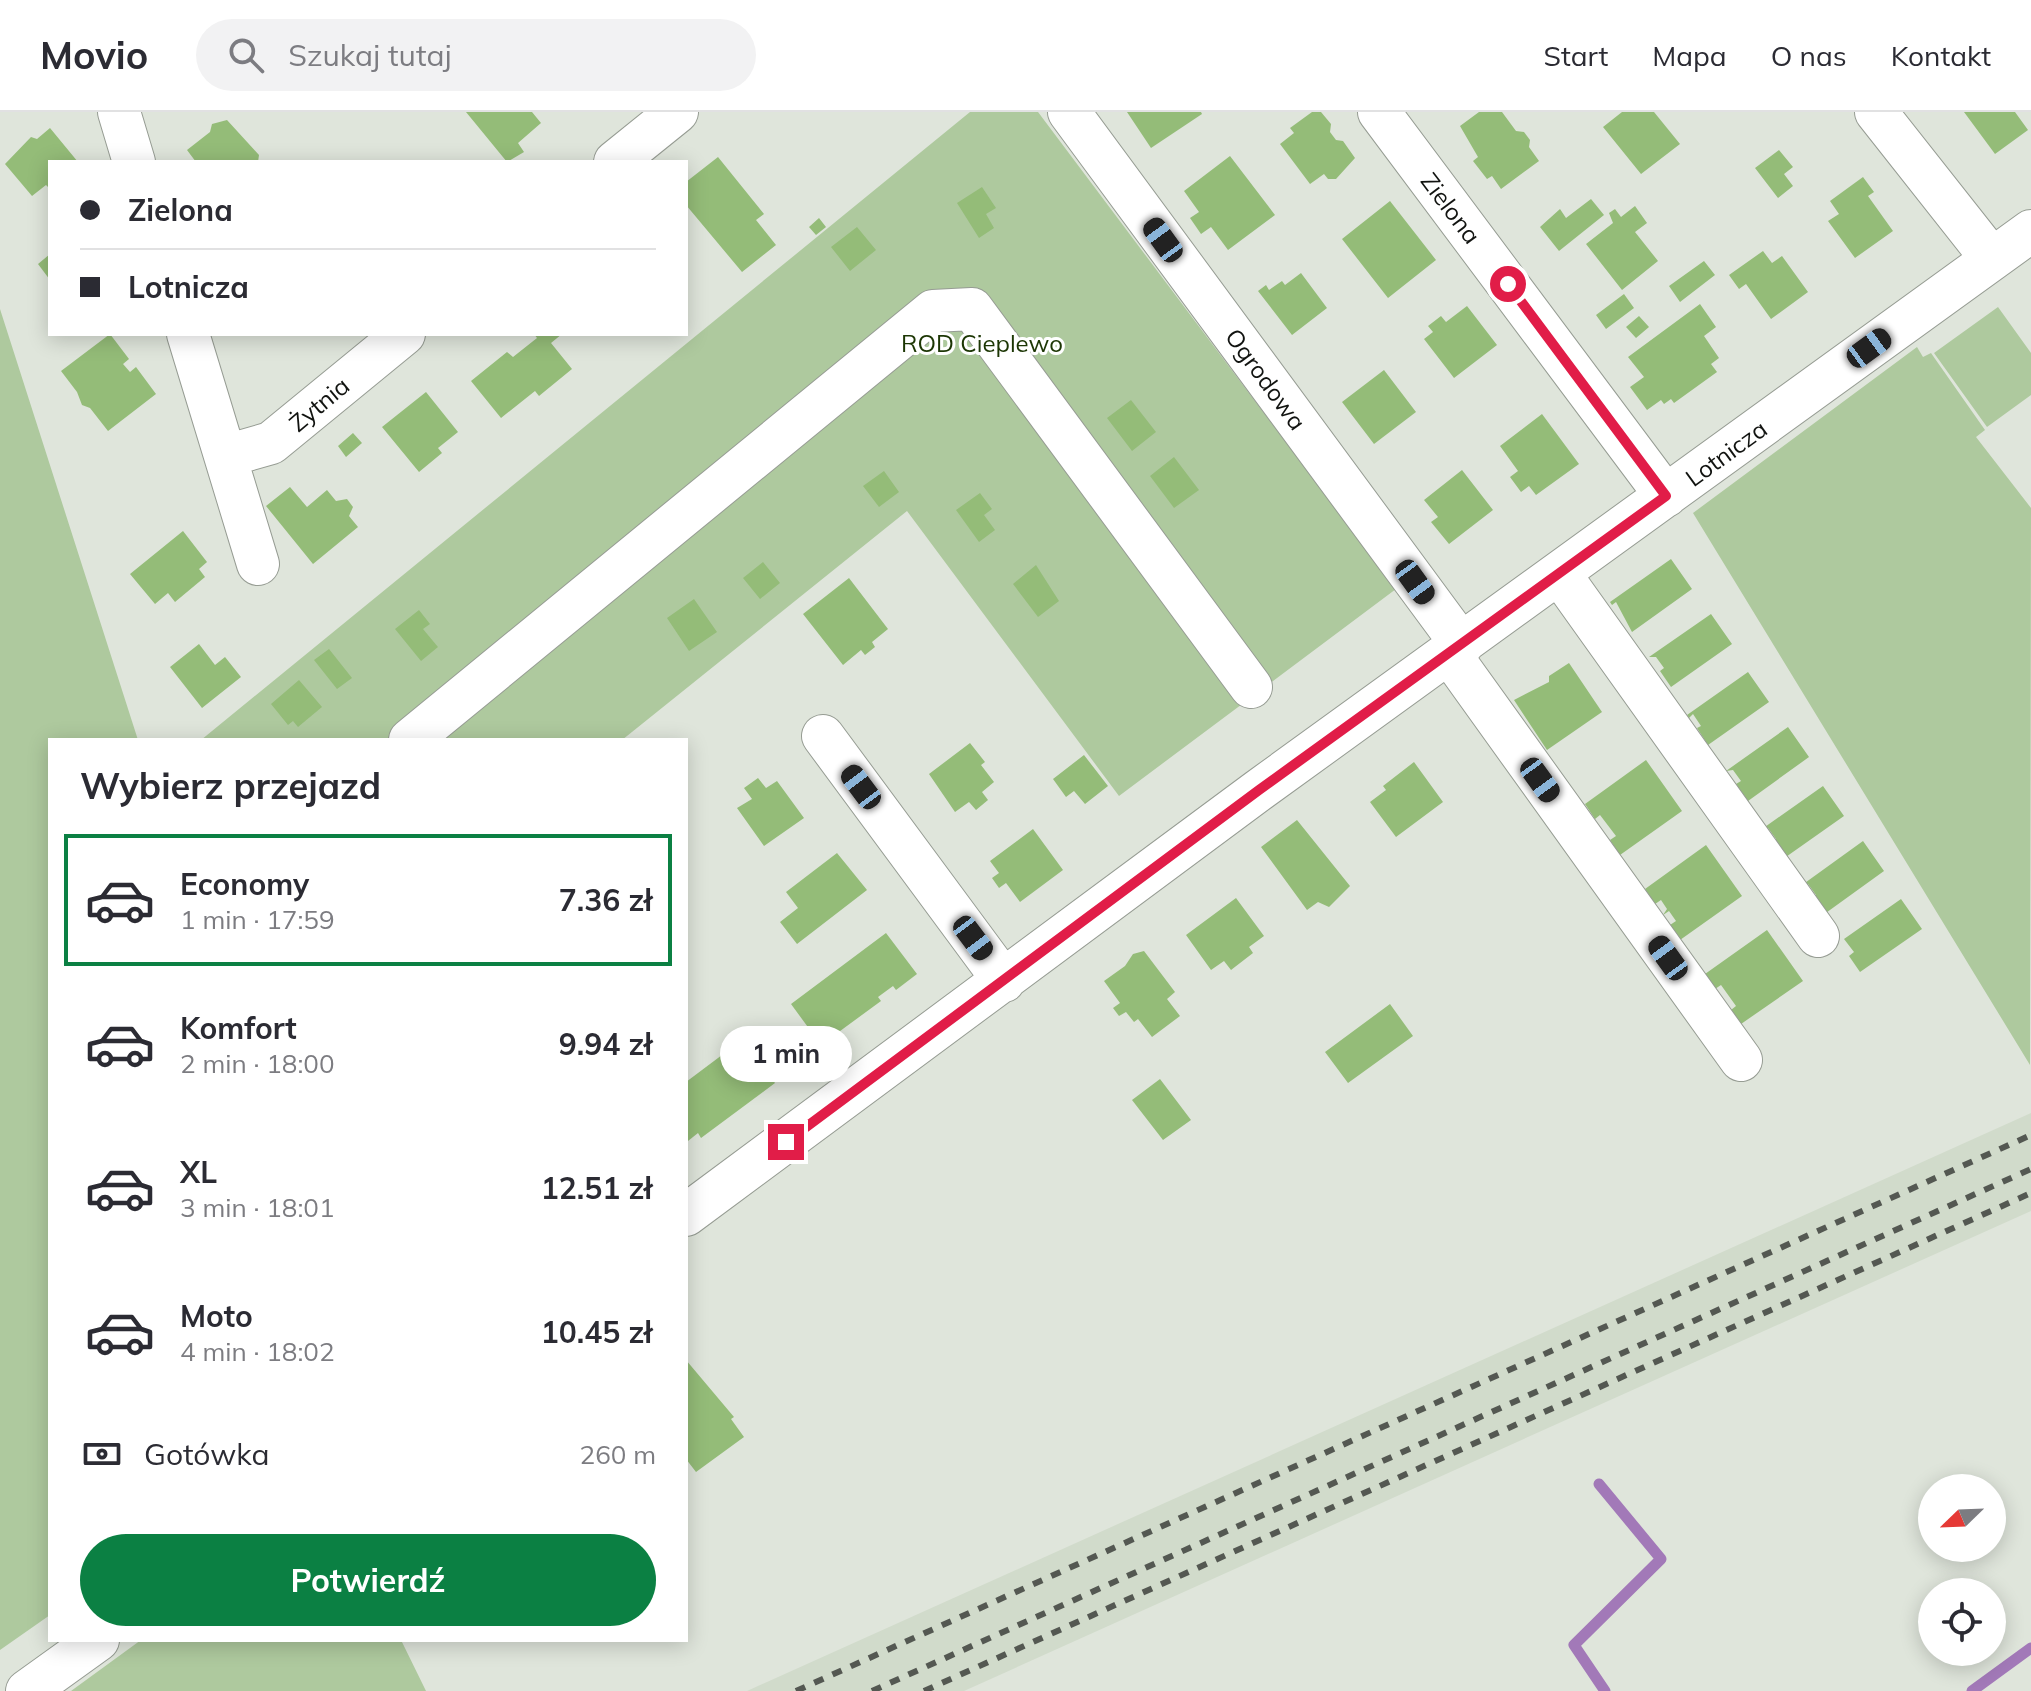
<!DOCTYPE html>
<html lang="pl">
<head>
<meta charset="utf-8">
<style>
	body { margin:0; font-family:Mulish,sans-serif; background:#f2f2f3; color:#2b2b33; height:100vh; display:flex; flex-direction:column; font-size:30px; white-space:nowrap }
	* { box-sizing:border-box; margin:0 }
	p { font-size:26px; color:#7c7c81 }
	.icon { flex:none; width:44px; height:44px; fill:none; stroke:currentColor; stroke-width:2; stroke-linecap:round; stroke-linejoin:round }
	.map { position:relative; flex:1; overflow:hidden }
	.drawer { position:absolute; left:48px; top:626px; width:640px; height:904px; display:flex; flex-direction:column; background:#fff; border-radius:0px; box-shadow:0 4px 20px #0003 }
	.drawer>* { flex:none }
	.hud { position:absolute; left:48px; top:48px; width:640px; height:176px; border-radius:0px; box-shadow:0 4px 20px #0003; display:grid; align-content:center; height:176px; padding:0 32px; background:#fff }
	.needle { width:52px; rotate:247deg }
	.buttons { position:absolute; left:1918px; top:1362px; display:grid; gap:16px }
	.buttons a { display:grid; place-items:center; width:88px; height:88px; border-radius:50%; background:#fff; box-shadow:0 4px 20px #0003; font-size:40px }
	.end { position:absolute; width:36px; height:36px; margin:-18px; border:10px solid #e11d48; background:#fff; box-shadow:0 0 0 4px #fff }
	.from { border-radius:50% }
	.bubble { position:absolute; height:56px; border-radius:28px; background:#fff; box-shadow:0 4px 20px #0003; font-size:26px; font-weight:700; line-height:56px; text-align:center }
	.car { position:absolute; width:24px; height:48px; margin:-24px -12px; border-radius:10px; box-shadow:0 0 6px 2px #0007; background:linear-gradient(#222 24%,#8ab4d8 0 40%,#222 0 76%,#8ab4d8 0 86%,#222 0) }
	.hud b { display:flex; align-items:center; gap:28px; height:76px; font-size:30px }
	.hud b+b { border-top:2px solid #e1e1e2 }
	.hud i { width:20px; height:20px; background:#2b2b33 }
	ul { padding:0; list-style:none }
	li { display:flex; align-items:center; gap:24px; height:132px; margin:0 16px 12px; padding:0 16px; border:4px solid transparent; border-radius:0px }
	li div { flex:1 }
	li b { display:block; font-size:30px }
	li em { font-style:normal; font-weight:700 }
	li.on { border-color:#0b8043 }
	li>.icon { width:72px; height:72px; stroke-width:1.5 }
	h2 { padding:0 32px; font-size:36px; line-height:96px }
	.pay { display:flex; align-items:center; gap:20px; height:88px; padding:0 32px; font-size:30px }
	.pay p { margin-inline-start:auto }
	.button { display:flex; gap:16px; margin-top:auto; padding:16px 32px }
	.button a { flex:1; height:92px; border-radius:48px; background:#0b8043; color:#fff; font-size:32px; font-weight:700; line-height:92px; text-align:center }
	header { display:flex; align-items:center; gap:48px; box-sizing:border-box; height:112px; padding:0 40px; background:#fff; border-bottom:2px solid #e1e1e2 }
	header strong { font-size:38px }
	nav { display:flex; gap:44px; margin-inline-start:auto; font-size:28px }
	.search { width:560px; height:72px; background:#f2f2f3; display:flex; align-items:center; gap:20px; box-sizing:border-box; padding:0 28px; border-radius:44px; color:#7c7c81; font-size:30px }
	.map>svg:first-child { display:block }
</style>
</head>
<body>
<header>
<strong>Movio</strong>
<div class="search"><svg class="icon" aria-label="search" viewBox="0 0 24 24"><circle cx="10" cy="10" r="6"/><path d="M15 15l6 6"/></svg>Szukaj tutaj</div>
<nav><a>Start</a><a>Mapa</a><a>O nas</a><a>Kontakt</a></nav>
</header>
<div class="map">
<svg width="2031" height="1579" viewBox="0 0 2031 1579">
	<rect width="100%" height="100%" fill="#dfe5db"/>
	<!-- built -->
	<path fill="#d1dbcb" d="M2031 1001V1099L1597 1294 964 1579H747Z"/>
	<!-- green -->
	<path fill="#aec99e" d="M970 0H1038L1396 477 1119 684 907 399 622 628H201Z
		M1998 195 2031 241V283L1987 315 1934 241Z
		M0 197 138 628H50V1503L0 1538Z
		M1917 235 1923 245 1931 241 1938 251 1985 318 1976 325 2031 396 2030 953 1693 401Z
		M141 1528H401L426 1579H71Z"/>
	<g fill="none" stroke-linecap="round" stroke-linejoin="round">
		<!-- stream -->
		<path stroke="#a279b8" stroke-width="11" d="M1599 1372 1661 1447 1574 1533 1605 1579
			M1972 1579 2031 1536"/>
	</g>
	<!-- building -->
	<path fill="#94bc78" d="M466 0H532L541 11 518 31 524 40 507 50Z
		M1127 0H1201L1202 2 1151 36Z
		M1312 0H1321L1331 12 1330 20 1336 28 1343 29 1355 46 1336 67H1328L1324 62 1310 72 1280 32 1294 21 1290 16Z
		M1479 0H1502L1516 19 1524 20 1530 28 1529 35 1539 49 1501 77 1492 64 1487 67 1473 49 1478 45 1460 14Z
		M1622 0H1654L1680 32 1641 62 1603 15Z
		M1964 0H2015L2028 18 1995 42Z
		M227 8 259 43 258 50H196L187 38 210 20 212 12Z
		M50 16 78 50H50V77L46 73 32 84 5 52 31 25 37 27Z
		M1779 38 1793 55 1784 62 1793 74 1778 86 1755 56Z
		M1230 44 1275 103 1228 138 1211 115 1201 122 1190 106 1199 100 1184 79Z
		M718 45 764 102 756 108 776 133 742 160 686 93V70Z
		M1863 65 1874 80 1868 84 1893 119 1855 146 1828 109 1839 102 1830 89Z
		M982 75 996 96 986 102 994 116 979 126 957 91Z
		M1591 87 1604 103 1559 139 1540 115 1560 97 1566 106Z
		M1390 89 1436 148 1388 186 1342 127Z
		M1635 94 1647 111 1635 120 1658 149 1622 178 1586 132 1613 111 1609 101 1615 97 1621 105Z
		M819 106 826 115 816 123 809 115Z
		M857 115 876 138 850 159 831 135Z
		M1763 139 1772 151 1782 144 1808 180 1771 207 1746 172 1739 177 1729 163Z
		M50 142V168L38 152Z
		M1704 149 1715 163 1680 190 1669 174Z
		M1301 161 1327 196 1292 223 1258 179 1266 173 1269 178 1282 169 1285 173Z
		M1624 182 1634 196 1606 217 1596 203Z
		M1700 192 1716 215 1704 224 1719 246 1711 252 1717 260 1674 291 1671 287 1664 292 1661 288 1647 298 1630 275 1644 265 1628 245Z
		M1467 194 1497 233 1454 266 1424 227 1433 220 1428 214 1441 204 1446 210Z
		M1639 204 1649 215 1636 226 1626 215Z
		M110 222 129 247 123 252 130 260 136 255 156 282 108 319 90 296 82 293 77 280 61 259Z
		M534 222H562L551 231 572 257 539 284 535 279 501 306 471 269 507 240 513 245 537 226Z
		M1384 258 1416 300 1374 332 1342 290Z
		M426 280 458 320 438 336 442 341 419 360 382 315Z
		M1131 288 1156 320 1132 339 1107 306Z
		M1542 302 1579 352 1536 383 1529 374 1521 380 1510 365 1518 359 1500 334Z
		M353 321 362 331 346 345 338 334Z
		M1174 345 1199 378 1174 396 1150 364Z
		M1462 358 1493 398 1449 432 1431 410 1438 405 1424 388Z
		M884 359 899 380 879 395 863 374Z
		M290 375 307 395 327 378 336 389 347 387 353 395 349 404 358 415 313 452 266 394Z
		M980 381 992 397 984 403 995 418 979 430 956 398Z
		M183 419 207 450 199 457 205 465 175 490 168 481 155 492 130 462Z
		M1671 447 1692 477 1632 520 1616 490 1612 493 1610 490Z
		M763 450 780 471 760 487 743 466Z
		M1036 453 1059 489 1038 505 1013 472Z
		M849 466 888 517 872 530 875 535 865 543 861 538 843 553 803 502Z
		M694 487 717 520 689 539 667 506Z
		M419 498 430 512 423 517 438 535 421 549 395 517Z
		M1711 502 1732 532 1671 575 1660 559 1664 556 1656 545H1649Z
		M199 532 215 553 225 545 241 565 202 596 170 555Z
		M329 537 352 566 337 577 314 548Z
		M1569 551 1602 600 1547 638 1514 588 1549 570V564Z
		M1748 560 1769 590 1708 633 1697 616 1701 614 1693 602 1689 606 1687 603Z
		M299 568 322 595 298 615 293 609 288 613 271 592Z
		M1788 615 1809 645 1748 689 1736 672 1741 669 1733 658 1726 659Z
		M970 631 985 650 981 653 994 670 982 680 988 688 976 698 969 690 955 700 929 662Z
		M1084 643 1108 674 1085 692 1074 679 1066 685 1053 667Z
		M1646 648 1682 699 1620 743 1610 728 1616 724 1600 703 1595 707 1585 692Z
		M1414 650 1443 690 1396 725 1370 690 1386 678 1383 674Z
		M758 666 766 676 777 669 804 706 764 734 737 696 752 687 744 676Z
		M1823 674 1844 704 1783 747 1772 730 1776 727 1768 716 1764 720 1762 717Z
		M1297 708 1350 774 1329 795 1318 790 1307 798 1261 735Z
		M1033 717 1063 758 1020 790 1006 771 999 776 992 766 999 761 990 749Z
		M1863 729 1884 759 1823 803 1811 787 1816 783 1808 772 1802 773Z
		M1706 733 1742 784 1680 828 1670 813 1676 809 1669 799 1663 803 1667 797 1661 788 1655 792 1645 777Z
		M837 741 867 778 797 832 780 810 798 796 786 780Z
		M1236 786 1264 824 1249 835 1253 841 1231 858 1224 849 1211 858 1186 823Z
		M1901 787 1922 817 1860 860 1849 844 1854 840 1844 827Z
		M1767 818 1803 869 1741 912 1731 898 1736 894 1721 873 1715 877 1705 862Z
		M886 821 917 862 896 878 893 874 878 885 881 889 821 933 791 892Z
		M1144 839 1175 880 1167 887 1180 904 1152 925 1138 907 1134 910 1126 900 1119 904 1113 896 1120 891 1104 869 1125 854 1133 842Z
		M1390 892 1413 924 1348 971 1325 940Z
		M756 926 781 960 772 967 775 971 701 1026 698 1021 688 1029 686 970 742 928 746 933Z
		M1160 967 1191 1008 1163 1028 1132 988Z
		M686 1248 734 1305 731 1307 744 1325 696 1360 686 1347Z"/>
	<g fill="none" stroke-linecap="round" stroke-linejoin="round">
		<!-- minor casing -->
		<g stroke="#969c93" stroke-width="44">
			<path id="minor" d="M119 0 134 50
				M1069 0 1462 533
				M1379 0 1666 384
				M1876 0 1992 147
				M615 50 677 0
				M188 222 258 452
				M226 344 271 331 404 222
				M1559 461 1818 824
				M1449 541 1741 948
				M823 624 1004 869
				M410 628 933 199 972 197 1251 575
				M686 1103 1259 678 2031 119
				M27 1579 98 1528"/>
		</g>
		<!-- minor -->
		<use href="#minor" stroke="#fff" stroke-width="42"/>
		<!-- rail -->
		<path stroke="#545852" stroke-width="6" stroke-dasharray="10 10" stroke-linecap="butt" d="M796 1579 2031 1023
			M872 1579 2031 1057
			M924 1579 2031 1081"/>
	</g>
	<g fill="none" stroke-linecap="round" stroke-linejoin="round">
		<!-- route -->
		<path stroke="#e11d48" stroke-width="10" d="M786 1030 1259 678 1666 384 1508 172"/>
	</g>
	<g text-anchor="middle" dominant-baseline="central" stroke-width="6" stroke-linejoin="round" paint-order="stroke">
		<!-- street labels -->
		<g font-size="24" fill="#111310" stroke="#fff">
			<text transform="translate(1451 96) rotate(53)">Zielona</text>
			<text transform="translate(1266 267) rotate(54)">Ogrodowa</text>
			<text transform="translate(319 292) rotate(-40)">Żytnia</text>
			<text transform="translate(1726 341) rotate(-36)">Lotnicza</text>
		</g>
		<!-- park labels -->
		<g font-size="24" fill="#1c3604" stroke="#fff">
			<text x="982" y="231">ROD Cieplewo</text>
		</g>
	</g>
</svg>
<div class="buttons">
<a><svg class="needle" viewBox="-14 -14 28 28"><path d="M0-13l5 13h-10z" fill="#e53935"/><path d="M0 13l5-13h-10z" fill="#7c7c81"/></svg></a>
<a><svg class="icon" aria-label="locate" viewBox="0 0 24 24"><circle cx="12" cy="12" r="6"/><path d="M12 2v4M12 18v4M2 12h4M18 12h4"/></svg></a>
</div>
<i class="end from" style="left:1508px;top:172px"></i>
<i class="end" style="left:786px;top:1030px"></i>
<div class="bubble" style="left:720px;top:914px;width:132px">1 min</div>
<i class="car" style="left:1163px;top:128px;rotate:324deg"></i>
<i class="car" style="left:1869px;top:236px;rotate:54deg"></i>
<i class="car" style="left:1415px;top:470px;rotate:144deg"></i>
<i class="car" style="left:1540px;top:668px;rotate:144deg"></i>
<i class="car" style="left:861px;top:675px;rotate:323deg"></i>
<i class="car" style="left:973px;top:826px;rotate:143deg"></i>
<i class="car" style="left:1668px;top:846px;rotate:324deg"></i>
<div class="hud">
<b><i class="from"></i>Zielona</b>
<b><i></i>Lotnicza</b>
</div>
<section class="drawer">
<h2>Wybierz przejazd</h2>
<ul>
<li class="on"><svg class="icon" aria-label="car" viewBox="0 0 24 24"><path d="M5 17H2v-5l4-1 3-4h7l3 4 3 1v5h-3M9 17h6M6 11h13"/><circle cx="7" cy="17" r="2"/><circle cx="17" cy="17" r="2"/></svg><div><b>Economy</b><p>1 min · 17:59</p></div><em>7.36 zł</em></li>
<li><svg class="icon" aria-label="car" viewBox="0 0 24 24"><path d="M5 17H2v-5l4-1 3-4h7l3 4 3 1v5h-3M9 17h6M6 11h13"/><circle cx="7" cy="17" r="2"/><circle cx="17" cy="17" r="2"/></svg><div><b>Komfort</b><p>2 min · 18:00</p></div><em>9.94 zł</em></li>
<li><svg class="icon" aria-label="car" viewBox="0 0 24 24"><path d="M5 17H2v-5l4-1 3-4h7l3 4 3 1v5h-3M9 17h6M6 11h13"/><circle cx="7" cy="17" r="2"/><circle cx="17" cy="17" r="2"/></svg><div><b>XL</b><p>3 min · 18:01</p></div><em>12.51 zł</em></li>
<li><svg class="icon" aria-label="car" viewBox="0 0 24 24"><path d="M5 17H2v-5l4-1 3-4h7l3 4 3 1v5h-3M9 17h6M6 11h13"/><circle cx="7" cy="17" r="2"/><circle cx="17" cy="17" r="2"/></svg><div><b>Moto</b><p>4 min · 18:02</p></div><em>10.45 zł</em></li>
</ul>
<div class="pay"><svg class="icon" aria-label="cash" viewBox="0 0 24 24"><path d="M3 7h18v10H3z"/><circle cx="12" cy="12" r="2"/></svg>Gotówka<p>260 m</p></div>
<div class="button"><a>Potwierdź</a></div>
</section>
</div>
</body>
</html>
